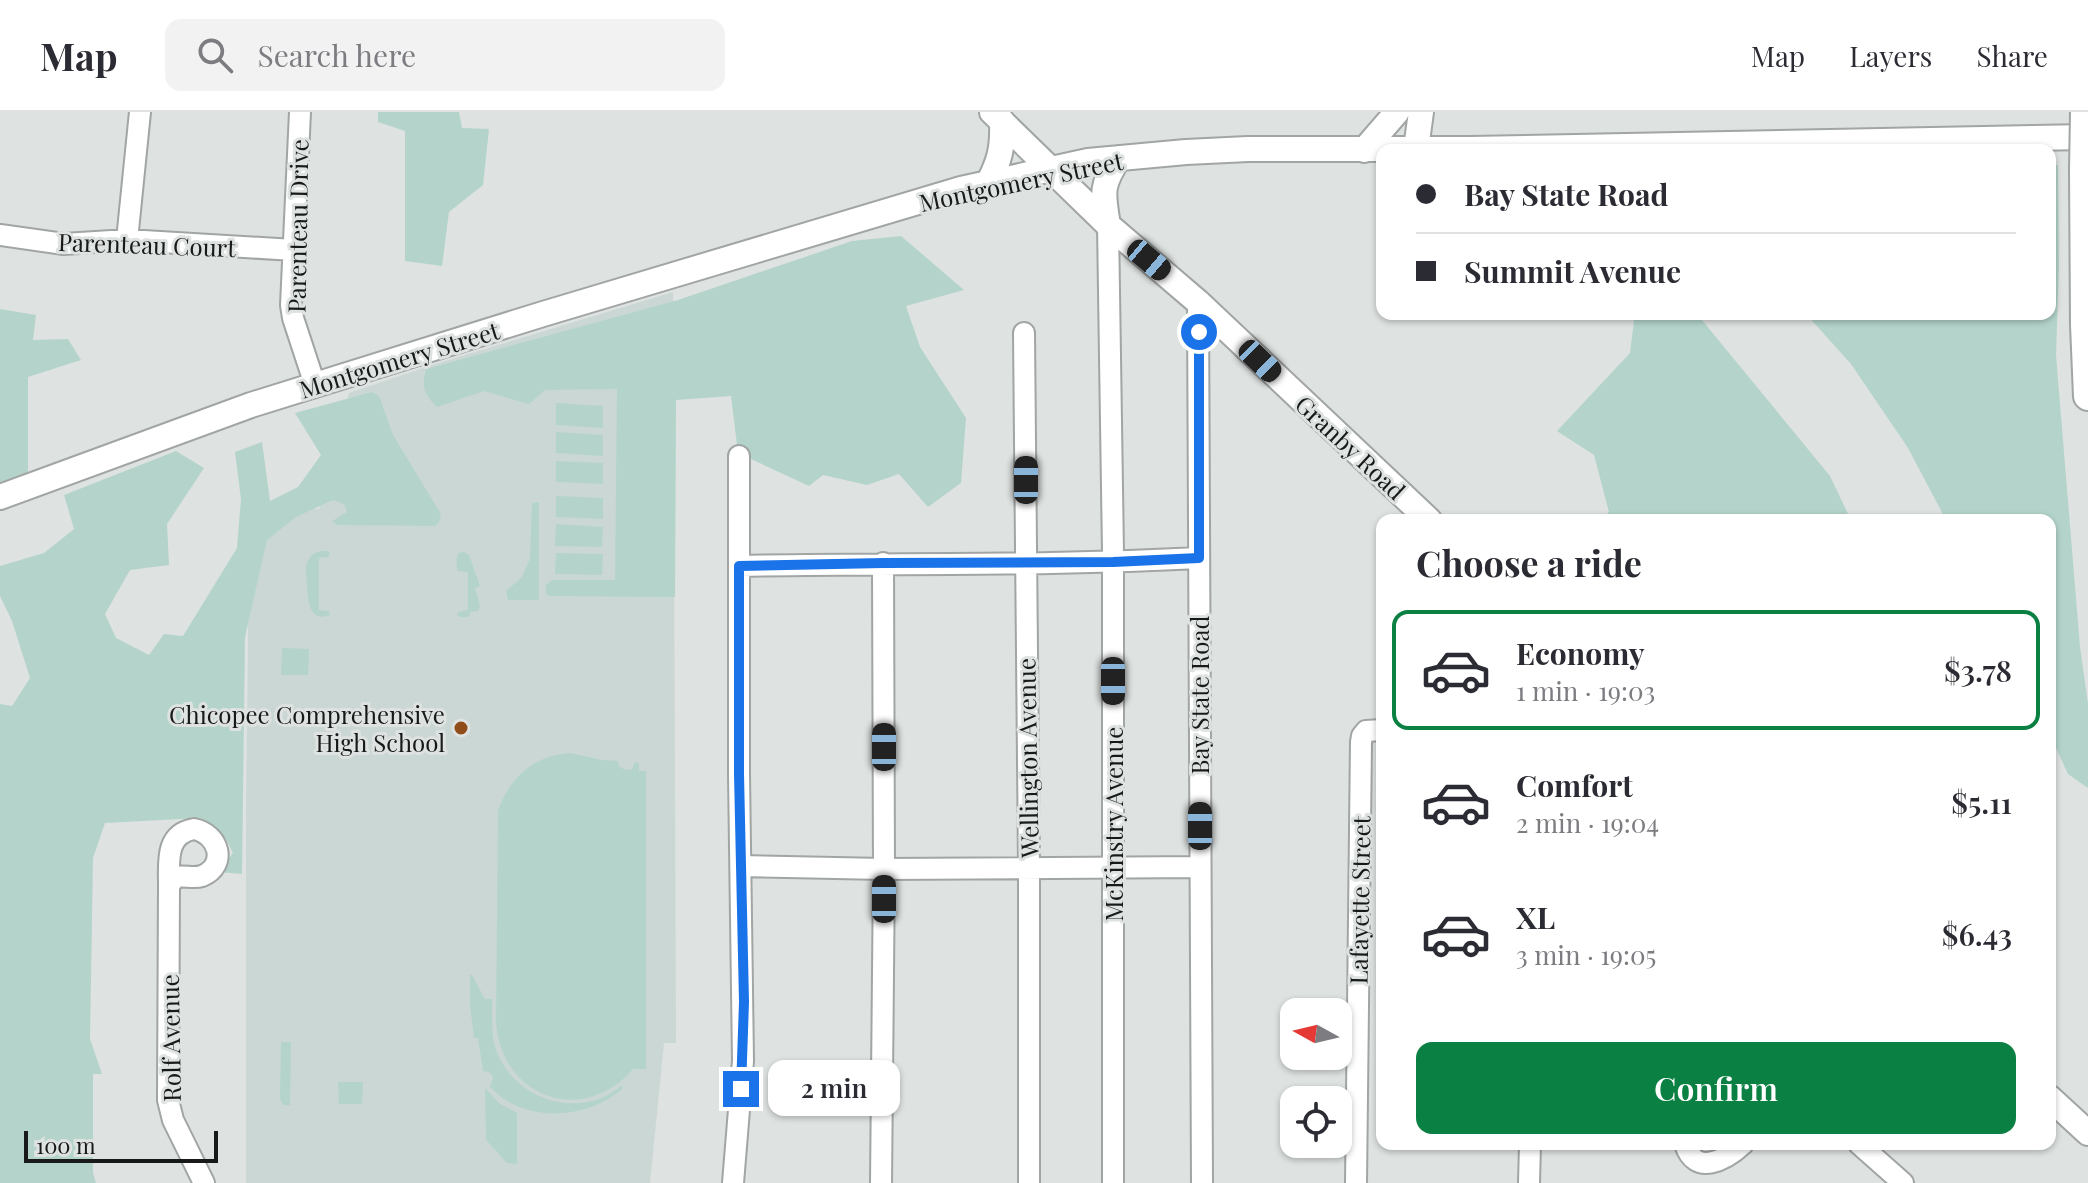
<!DOCTYPE html>
<html lang="en">
<head>
<meta charset="utf-8">
<style>
	body { margin:0; font-family:"Playfair Display",serif; background:#f2f2f3; color:#2b2b33; height:100vh; display:flex; flex-direction:column; font-size:30px; white-space:nowrap }
	* { box-sizing:border-box; margin:0 }
	p { font-size:26px; color:#7c7c81 }
	.icon { flex:none; width:44px; height:44px; fill:none; stroke:currentColor; stroke-width:2; stroke-linecap:round; stroke-linejoin:round }
	.map { position:relative; flex:1; overflow:hidden }
	.details { position:absolute; left:1376px; top:402px; width:680px; height:636px; display:flex; flex-direction:column; background:#fff; border-radius:16px; box-shadow:0 2px 6px #0004 }
	.details>* { flex:none }
	.top-card { position:absolute; left:1376px; top:32px; width:680px; height:176px; border-radius:16px; box-shadow:0 2px 6px #0004; display:grid; align-content:center; height:176px; padding:0 40px; background:#fff }
	.needle { width:52px; rotate:278deg }
	.controls { position:absolute; left:1280px; top:886px; display:grid; gap:16px }
	.controls a { display:grid; place-items:center; width:72px; height:72px; border-radius:16px; background:#fff; box-shadow:0 2px 6px #0004; font-size:40px }
	.scale { position:absolute; left:24px; bottom:20px; width:194px; box-sizing:border-box; padding-left:8px; border:4px solid #181a19; border-top:0; font-size:22px; line-height:28px; white-space:nowrap; color:#181a19; -webkit-text-stroke:6px #dee2e1; paint-order:stroke }
	.end { position:absolute; width:36px; height:36px; margin:-18px; border:10px solid #1a73e8; background:#fff; box-shadow:0 0 0 4px #fff }
	.from { border-radius:50% }
	.bubble { position:absolute; height:56px; border-radius:16px; background:#fff; box-shadow:0 2px 6px #0004; font-size:26px; font-weight:600; line-height:56px; text-align:center }
	.car { position:absolute; width:24px; height:48px; margin:-24px -12px; border-radius:10px; box-shadow:0 0 6px 2px #0007; background:linear-gradient(#222 24%,#8ab4d8 0 40%,#222 0 76%,#8ab4d8 0 86%,#222 0) }
	.top-card b { display:flex; align-items:center; gap:28px; height:76px; font-size:30px }
	.top-card b+b { border-top:2px solid #e1e1e2 }
	.top-card i { width:20px; height:20px; background:#2b2b33 }
	ul { padding:0; list-style:none }
	li { display:flex; align-items:center; gap:24px; height:120px; margin:0 16px 12px; padding:0 24px; border:4px solid transparent; border-radius:16px }
	li div { flex:1 }
	li b { display:block; font-size:30px }
	li em { font-style:normal; font-weight:600 }
	li.active { border-color:#0b8043 }
	li>.icon { width:72px; height:72px; stroke-width:1.5 }
	h2 { padding:0 40px; font-size:36px; line-height:96px }
	.primary-button { display:flex; gap:16px; margin-top:auto; padding:16px 40px }
	.primary-button a { flex:1; height:92px; border-radius:16px; background:#0b8043; color:#fff; font-size:32px; font-weight:600; line-height:92px; text-align:center }
	header { display:flex; align-items:center; gap:48px; box-sizing:border-box; height:112px; padding:0 40px; background:#fff; border-bottom:2px solid #e1e1e2 }
	header strong { font-size:38px }
	nav { display:flex; gap:44px; margin-inline-start:auto; font-size:28px }
	.search { width:560px; height:72px; background:#f2f2f3; display:flex; align-items:center; gap:20px; box-sizing:border-box; padding:0 28px; border-radius:16px; color:#7c7c81; font-size:30px }
	.map>svg:first-child { display:block }
</style>
</head>
<body>
<header>
<strong>Map</strong>
<div class="search"><svg class="icon" aria-label="search" viewBox="0 0 24 24"><circle cx="10" cy="10" r="6"/><path d="M15 15l6 6"/></svg>Search here</div>
<nav><a>Map</a><a>Layers</a><a>Share</a></nav>
</header>
<div class="map">
<svg width="2088" height="1071" viewBox="0 0 2088 1071">
	<rect width="100%" height="100%" fill="#dee2e1"/>
	<!-- built -->
	<path fill="#cbd7d4" d="M673 180 676 931H664L650 1071H246V701L248 531 247 395 319 397 349 281 429 254Z"/>
	<!-- green -->
	<path fill="#b4d4cb" d="M378 0H459L462 16 489 17 483 73 449 100 442 154 405 149V19L378 10Z
		M2050 53H2058L2059 153 2056 243 2080 535 2088 592V676L2068 662 2050 623V408H1946L1908 336 1851 252 1806 202H2050Z
		M901 124 964 178 906 194 920 235 966 306 961 371 928 395 899 362 867 373 823 363 809 374 738 341 731 284 676 288 675 485 549 484 546 481V473L552 468H615L617 277 545 278 529 292 484 279 437 295C424 282 421 275 426 257L678 188 852 129Z
		M0 197 36 203 33 228 68 227 81 248 28 265V360L0 370Z
		M1627 202H1697L1830 364 1851 408H1601L1609 400 1594 343 1557 319 1630 241 1634 209Z
		M372 280 379 284 393 323 441 402 439 410 435 414 337 413 332 409 347 400 344 392 333 388 296 405 267 428 245 525 242 762 218 760 233 741 226 727 199 706 105 711 93 746 90 927 102 962H93V1061L96 1071H0V592L12 594 30 566 12 509 0 484V454L44 441 74 417 64 383 176 339 204 356 167 412 169 453 130 458 105 502 116 526 149 543 164 522 183 524 237 436 241 387 235 340 262 330 270 389 298 375 321 343 295 301Z
		M556 291 603 294V316L556 313Z
		M556 320 603 323V344L556 341Z
		M556 349 603 351V372L556 370Z
		M556 384 603 386V407L556 405Z
		M539 390V488H508L506 479 522 465 530 447 532 391Z
		M556 412 603 415 602 435 555 434Z
		M320 439H328L330 442 328 445 319 446V498L329 499 330 503C309 511 308 488 307 473 306 464 304 454 309 447 312 442 315 441 320 439Z
		M464 440 469 443 480 474 475 476 480 494 478 499 470 500 469 505H461L457 503 458 500 468 498V460L458 459C456 454 456 446 459 441Z
		M556 441 603 442 602 463 555 462Z
		M282 536 309 537 308 563H281Z
		M570 641 602 648 618 649 619 654 625 658 632 657 635 650H637L639 652V659H646V957H633C583 1015 502 986 496 911L498 699C509 666 534 643 570 641Z
		M470 863H472L485 887H492C492 904 491 922 496 938 514 988 580 1009 621 974L623 976C587 1009 523 1011 490 975L493 965 489 960 483 959 478 926H474L470 893Z
		M282 930H291L290 993H283L280 987 281 932Z
		M338 970H363L362 992H339Z
		M485 976 500 992 517 1001V1052L507 1051 486 1028Z"/>
	<g fill="none" stroke-linecap="round" stroke-linejoin="round">
		<!-- minor casing -->
		<g stroke="#a1a5a4" stroke-width="24">
			<path id="minor" d="M300 0 291 193 293 206 315 273
				M1108 113 1113 441V1071
				M0 123 64 132 127 128 294 138
				M127 128 140 0
				M1198 190 1202 1071
				M1024 221 1029 755V1071
				M739 454C893 451 1046 454 1199 446
				M194 717C219 722 228 753 202 764 193 767 185 763 176 765L169 773C169 750 165 722 194 717Z
				M741 754 884 757 1200 755
				M169 773 168 988 173 1008 204 1071
				M1685 1032C1695 1065 1726 1048 1743 1032
				M1859 1032 1903 1071
				M733 1071 743 949 739 662V344
				M881 1071 884 757 883 451
				M1356 1071 1361 630 1362 624 1366 619 1382 618
				M1529 1071 1530 1032"/>
		</g>
		<!-- major casing -->
		<g stroke="#a1a5a4" stroke-width="28">
			<path id="major" d="M992 0 1108 113 1198 190 1429 408
				M1416 37 1421 0
				M1364 38 1397 0
				M988 71C1000 49 1003 35 1002 9
				M1108 113C1103 82 1100 74 1119 46
				M0 385 251 293 543 202 961 77 1088 49 1186 40 1248 37H1470L2088 25
				M2050 986 2088 1021"/>
		</g>
		<!-- highway casing -->
		<g stroke="#a1a5a4" stroke-width="32">
			<path id="highway" d="M2084 59 2085 213 2088 284"/>
		</g>
		<!-- minor -->
		<use href="#minor" stroke="#fff" stroke-width="20"/>
		<!-- major -->
		<use href="#major" stroke="#fff" stroke-width="24"/>
		<!-- highway -->
		<use href="#highway" stroke="#fff" stroke-width="28"/>
		<!-- highway-bridge casing -->
		<g stroke="#a1a5a4" stroke-width="32" stroke-linecap="butt">
			<path id="highway-bridge" d="M2084 59 2085 0"/>
		</g>
		<!-- highway-bridge -->
		<use href="#highway-bridge" stroke="#fff" stroke-width="28"/>
	</g>
	<g fill="none" stroke-linecap="round" stroke-linejoin="round">
		<!-- route -->
		<path stroke="#1a73e8" stroke-width="10" d="M741 977 744 890 739 662V454L883 451 1113 450 1199 446V220"/>
	</g>
	<!-- markers -->
	<circle fill="#8f4d1a" stroke="#dee2e1" stroke-width="3" cx="461" cy="616" r="8"/>
	<g text-anchor="middle" dominant-baseline="central" stroke-width="6" stroke-linejoin="round" paint-order="stroke">
		<!-- street labels -->
		<g font-size="24" fill="#181a19" stroke="#dee2e1">
			<text transform="translate(1021 69) rotate(-12)">Montgomery Street</text>
			<text transform="translate(297 114) rotate(-89)">Parenteau Drive</text>
			<text transform="translate(147 132) rotate(2)">Parenteau Court</text>
			<text transform="translate(399 247) rotate(-17)">Montgomery Street</text>
			<text transform="translate(1351 335) rotate(43)">Granby Road</text>
			<text transform="translate(1199 583) rotate(-90)">Bay State Road</text>
			<text transform="translate(1027 646) rotate(-91)">Wellington Avenue</text>
			<text transform="translate(1113 712) rotate(-90)">McKinstry Avenue</text>
			<text transform="translate(1359 788) rotate(-89)">Lafayette Street</text>
			<text transform="translate(170 926) rotate(-91)">Rolf Avenue</text>
		</g>
		<!-- poi labels -->
		<g font-size="24" fill="#181a19" stroke="#dee2e1" text-anchor="end">
			<text x="445" y="602">Chicopee Comprehensive<tspan x="445" dy="28">High School</tspan></text>
		</g>
	</g>
</svg>
<div class="controls">
<a><svg class="needle" viewBox="-14 -14 28 28"><path d="M0-13l5 13h-10z" fill="#e53935"/><path d="M0 13l5-13h-10z" fill="#7c7c81"/></svg></a>
<a><svg class="icon" aria-label="locate" viewBox="0 0 24 24"><circle cx="12" cy="12" r="6"/><path d="M12 2v4M12 18v4M2 12h4M18 12h4"/></svg></a>
</div>
<div class="scale">100 m</div>
<i class="end from" style="left:1199px;top:220px"></i>
<i class="end" style="left:741px;top:977px"></i>
<div class="bubble" style="left:768px;top:948px;width:132px">2 min</div>
<i class="car" style="left:1149px;top:148px;rotate:130deg"></i>
<i class="car" style="left:1260px;top:249px;rotate:134deg"></i>
<i class="car" style="left:1026px;top:368px;rotate:0deg"></i>
<i class="car" style="left:1113px;top:569px;rotate:180deg"></i>
<i class="car" style="left:884px;top:635px;rotate:0deg"></i>
<i class="car" style="left:1200px;top:714px;rotate:0deg"></i>
<i class="car" style="left:884px;top:787px;rotate:0deg"></i>
<div class="top-card">
<b><i class="from"></i>Bay State Road</b>
<b><i></i>Summit Avenue</b>
</div>
<section class="details">
<h2>Choose a ride</h2>
<ul>
<li class="active"><svg class="icon" aria-label="car" viewBox="0 0 24 24"><path d="M5 17H2v-5l4-1 3-4h7l3 4 3 1v5h-3M9 17h6M6 11h13"/><circle cx="7" cy="17" r="2"/><circle cx="17" cy="17" r="2"/></svg><div><b>Economy</b><p>1 min · 19:03</p></div><em>$3.78</em></li>
<li><svg class="icon" aria-label="car" viewBox="0 0 24 24"><path d="M5 17H2v-5l4-1 3-4h7l3 4 3 1v5h-3M9 17h6M6 11h13"/><circle cx="7" cy="17" r="2"/><circle cx="17" cy="17" r="2"/></svg><div><b>Comfort</b><p>2 min · 19:04</p></div><em>$5.11</em></li>
<li><svg class="icon" aria-label="car" viewBox="0 0 24 24"><path d="M5 17H2v-5l4-1 3-4h7l3 4 3 1v5h-3M9 17h6M6 11h13"/><circle cx="7" cy="17" r="2"/><circle cx="17" cy="17" r="2"/></svg><div><b>XL</b><p>3 min · 19:05</p></div><em>$6.43</em></li>
</ul>
<div class="primary-button"><a>Confirm</a></div>
</section>
</div>
</body>
</html>
